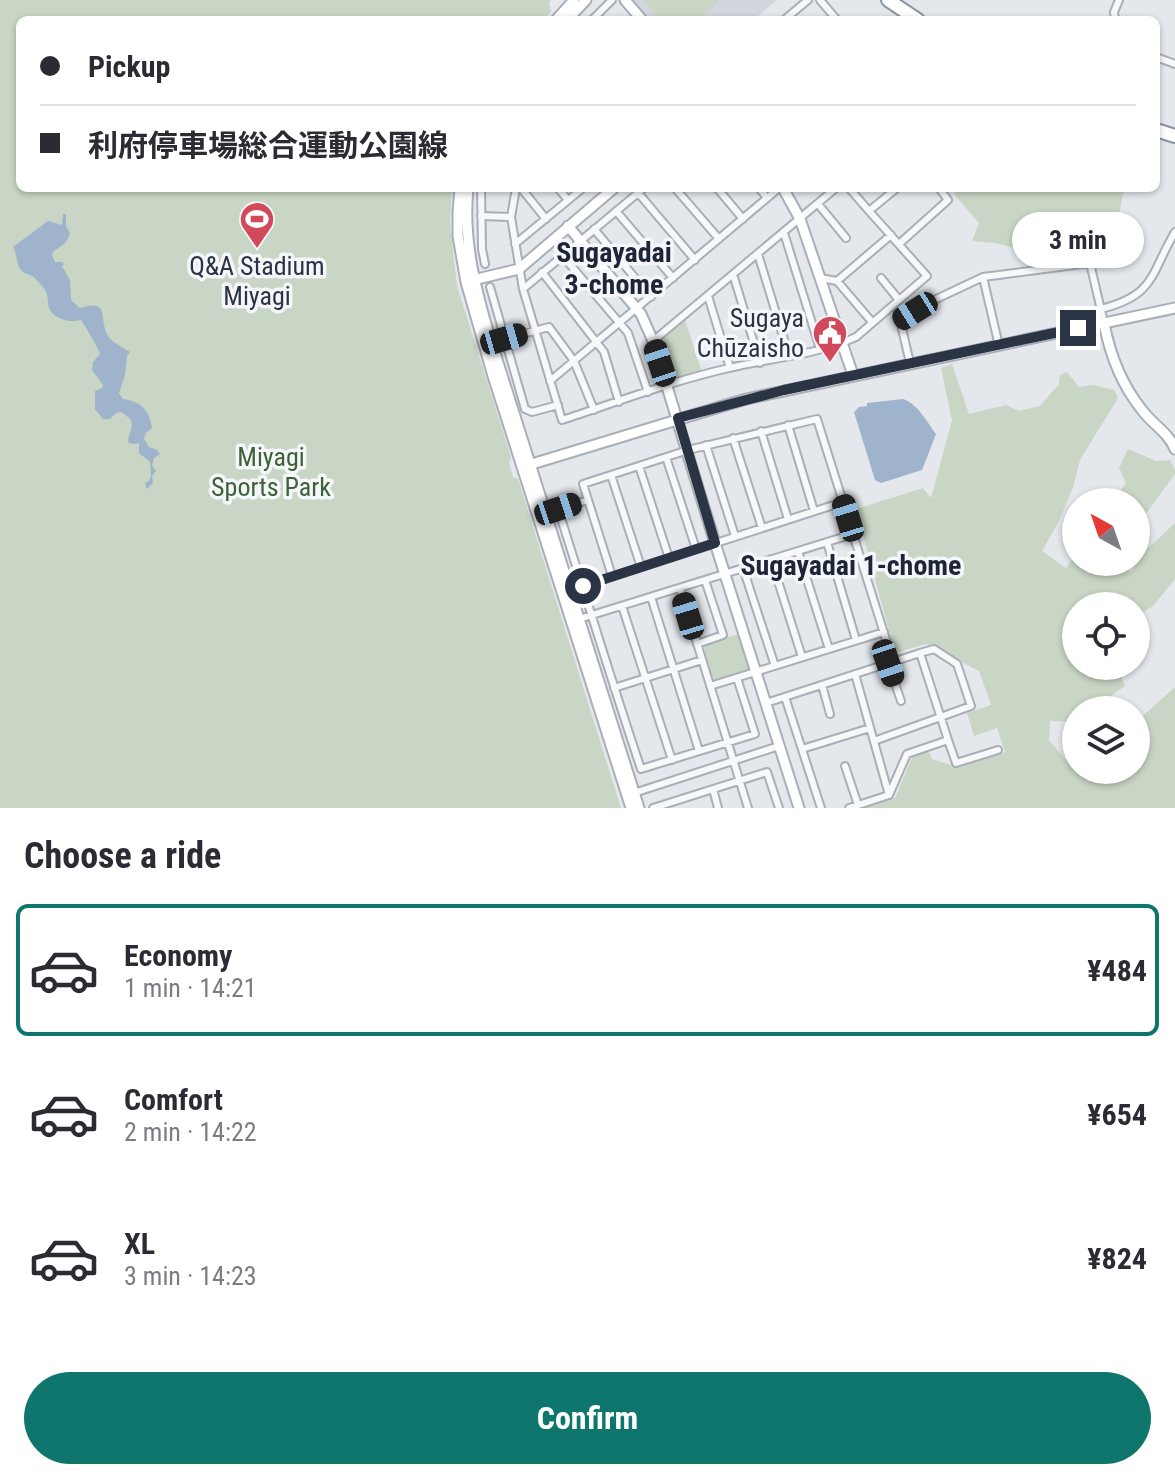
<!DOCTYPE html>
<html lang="en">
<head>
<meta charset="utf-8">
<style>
	body { margin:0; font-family:"Roboto Condensed","Noto Sans JP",sans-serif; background:#f7f7f7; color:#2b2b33; height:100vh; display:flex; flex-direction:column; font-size:30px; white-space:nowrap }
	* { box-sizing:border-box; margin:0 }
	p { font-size:26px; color:#7c7c81 }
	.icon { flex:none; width:44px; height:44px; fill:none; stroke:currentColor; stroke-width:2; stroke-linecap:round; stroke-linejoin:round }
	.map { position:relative; height:808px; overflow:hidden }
	.panel { display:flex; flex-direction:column; background:#fff; flex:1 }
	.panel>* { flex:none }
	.hud { position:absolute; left:16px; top:16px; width:1144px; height:176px; border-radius:12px; box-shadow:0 2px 6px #0004; display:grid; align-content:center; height:176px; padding:0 24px; background:#fff }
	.needle { width:52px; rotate:320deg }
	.buttons { position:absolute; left:1062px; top:488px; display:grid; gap:16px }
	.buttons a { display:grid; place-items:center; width:88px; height:88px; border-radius:50%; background:#fff; box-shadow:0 2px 6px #0004; font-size:40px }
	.end { position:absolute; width:36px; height:36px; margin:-18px; border:10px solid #2b3445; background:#fff; box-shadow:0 0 0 4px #fff }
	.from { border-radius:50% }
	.bubble { position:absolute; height:56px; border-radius:28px; background:#fff; box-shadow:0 2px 6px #0004; font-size:26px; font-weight:700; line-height:56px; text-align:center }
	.car { position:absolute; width:24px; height:48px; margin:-24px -12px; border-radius:10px; box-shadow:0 0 6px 2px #0007; background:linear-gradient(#222 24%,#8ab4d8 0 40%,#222 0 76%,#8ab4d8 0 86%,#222 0) }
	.hud b { display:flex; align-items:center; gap:28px; height:76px; font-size:30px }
	.hud b+b { border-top:2px solid #e1e1e2 }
	.hud i { width:20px; height:20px; background:#2b2b33 }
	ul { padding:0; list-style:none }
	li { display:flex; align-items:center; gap:24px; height:132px; margin:0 16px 12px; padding:0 8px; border:4px solid transparent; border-radius:12px }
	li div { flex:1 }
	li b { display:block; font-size:30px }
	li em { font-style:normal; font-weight:700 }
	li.on { border-color:#0f766e }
	li>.icon { width:72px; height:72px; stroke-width:1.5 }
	h2 { padding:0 24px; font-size:36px; line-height:96px }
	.action { display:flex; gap:16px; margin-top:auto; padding:16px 24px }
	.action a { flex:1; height:92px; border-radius:48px; background:#0f766e; color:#fff; font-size:32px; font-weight:700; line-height:92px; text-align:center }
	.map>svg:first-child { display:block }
</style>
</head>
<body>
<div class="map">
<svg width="1175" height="808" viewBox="0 0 1175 808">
	<rect width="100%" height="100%" fill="#e4e7ec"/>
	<!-- built -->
	<path fill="#d2d6de" d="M632 0H777L753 20H649Z"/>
	<!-- green -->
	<path fill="#c9d6c5" d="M0 0H551L549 2 551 12 543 20H20V188H452L450 223 457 286 511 457 509 463 513 477 518 479 621 808H0Z
		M643 0H717L718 2 698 20H660Z
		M961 188H1124L1120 210 1103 231 1076 247 1052 258 995 243 972 241 979 223 954 194Z
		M685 320 702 373 674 381 670 379 658 341Z
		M952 364 969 414 1006 405 1019 411 1040 406 1059 384 1060 375 1067 372 1079 387 1094 385 1114 390 1118 398 1080 460 1073 487 1059 521 1042 551 1066 568 1076 554V562H1117L1131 572 1144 552 1175 523V579L1154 605 1136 618V606H1076V666H1117L1125 686 1090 710H1076V719L1072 722 1050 721 1049 740 1072 767 1076 766V770H1136V722L1175 687V808H864L895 798 913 755 928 750 932 759 957 767 1005 752 997 728 974 736 967 713 991 705 979 671 926 644 895 653 856 509 923 488 931 498 952 420 941 368Z
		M1128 449 1156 461 1170 460 1175 470V474L1136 527V502H1112L1126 483 1119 468Z
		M735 635 741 636 751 664 750 669 716 680C708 674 702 654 705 644Z"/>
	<!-- water -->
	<path fill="#9fb4cc" d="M63 214H66V226L70 233C67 244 62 245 54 251L52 255 55 262H62L64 264 62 266 70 280 71 300 80 308C108 299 100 315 106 332 109 341 122 347 130 352L127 356 125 375 119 393 123 399C140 401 150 410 152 428L146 433 144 439 149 447 157 450 160 454 154 458 152 466 156 471 152 476 153 483 147 489 145 483 149 481 151 475 150 462 139 453V443C117 448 136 430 131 421 130 418 124 414 121 412L116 413 110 419H103L95 409V391L102 388 103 385 92 370 93 362 100 354C99 350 85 325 81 320 71 323 54 320 49 308 47 302 49 296 45 290 42 285 36 279 32 276 28 274 23 273 21 270 16 264 17 253 13 247L48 221 62 225Z
		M903 399C918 404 927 422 936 434L922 470 881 483 875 480 854 412 859 407 867 406V403Z"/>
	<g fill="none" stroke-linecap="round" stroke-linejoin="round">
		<!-- street casing -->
		<g stroke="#a9aeb7" stroke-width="10">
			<path id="street" d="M820 0 837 20
				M592 20 612 0
				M784 20 808 0
				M1115 20 1114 12 1119 0
				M1156 57 1175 64
				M481 188 482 249 485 264
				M516 188 511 217 523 289 562 420C617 402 672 381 729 368 771 358 817 355 856 337L927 276 869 211 897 188
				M521 188 546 219
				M558 188 568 200
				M634 188 695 260
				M675 188 719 239
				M717 188 743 219
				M759 188 767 198
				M849 188 869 211
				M818 204 846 238
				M616 211 673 278
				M481 216 511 217
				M594 229 651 297
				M784 233 820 349
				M515 244 583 188
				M899 244 948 200 939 188
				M758 254 789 356
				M562 255 628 333 648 392
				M542 272 604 352 619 402
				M733 274 760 363
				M983 277 999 346
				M820 278 837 281 891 235
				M881 278 899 300
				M837 281 872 322
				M490 287 525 409 532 412 558 405
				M523 289 644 188
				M708 296 730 368
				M1101 309C1156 295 1150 274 1175 232
				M504 339 549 327 574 361 594 410
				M653 341 836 188
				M910 363 900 320 930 302 983 277 1090 263 1104 323
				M550 381 779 188
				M788 425 814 511
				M761 431 788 519
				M733 438 762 528
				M706 445 735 536
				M666 457 696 549
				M639 466 669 558
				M611 475 641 567
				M588 500 558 509C586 596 612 683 641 769L755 734 737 678
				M827 542 856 640
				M798 551 829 649
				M771 559 802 657
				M743 568 775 666
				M612 576 583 484 688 450 817 419 893 662
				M583 586 843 502
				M680 588 748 808
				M651 597 699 751
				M622 606 672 760
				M579 619 853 534
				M697 644 723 635 705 580
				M888 663 901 701
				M855 674 889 795
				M822 685 830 714
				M710 686 884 632
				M614 688 702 660
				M785 697 821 808
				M766 703 920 653 948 740 907 754 889 795 849 808
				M948 740 956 763 998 750
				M874 741 971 706 957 664 934 649 920 653
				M802 749 870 728
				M845 766 858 805
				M713 789 718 808
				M634 793 779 746
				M653 808 767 772 779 808"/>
		</g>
		<!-- secondary casing -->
		<g stroke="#a9aeb7" stroke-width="13">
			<path id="secondary" d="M625 0 642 20
				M556 20 574 0
				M567 20 586 0
				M460 188 458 212V236L466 282 493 376 631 808
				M468 188C463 238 474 283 488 331L639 808
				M783 188 800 219 853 375
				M568 226 641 314 653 341 715 543 799 808
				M469 281 519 269 614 188
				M1104 323C1110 355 1121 384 1142 410 1153 425 1168 432 1175 449
				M522 467 746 399 1175 308"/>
		</g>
		<!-- highway casing -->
		<g stroke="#8b94a3" stroke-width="16">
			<path id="highway" d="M888 0 918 20
				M1156 130 1175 136"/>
		</g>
		<!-- street -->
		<use href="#street" stroke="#f7f8fa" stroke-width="6"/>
		<!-- secondary -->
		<use href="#secondary" stroke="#fff" stroke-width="9"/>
		<!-- highway -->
		<use href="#highway" stroke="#fff" stroke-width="12"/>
	</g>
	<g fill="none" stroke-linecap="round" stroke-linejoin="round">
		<!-- route -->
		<path stroke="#2b3445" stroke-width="10" d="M583 586 715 543 678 418 784 390 1078 328"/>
	</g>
	<!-- icons -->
	<defs>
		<g id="stadium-pin" transform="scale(1.8)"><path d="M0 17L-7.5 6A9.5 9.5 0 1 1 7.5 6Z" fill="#d1495b" stroke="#f4f6f9"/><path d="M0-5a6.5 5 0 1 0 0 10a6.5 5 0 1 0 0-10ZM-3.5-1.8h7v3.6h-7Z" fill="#fff"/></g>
		<g id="civic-pin" transform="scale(1.8)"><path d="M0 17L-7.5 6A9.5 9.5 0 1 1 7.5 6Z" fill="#d1495b" stroke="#f4f6f9"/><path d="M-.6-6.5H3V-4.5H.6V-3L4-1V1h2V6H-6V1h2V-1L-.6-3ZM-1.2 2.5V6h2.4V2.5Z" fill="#fff"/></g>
	</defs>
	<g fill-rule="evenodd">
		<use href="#stadium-pin" x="257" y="219"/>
		<use href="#civic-pin" x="830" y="333"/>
	</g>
	<g text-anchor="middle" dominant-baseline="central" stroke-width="7" stroke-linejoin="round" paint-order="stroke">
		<!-- poi labels -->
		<g font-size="26" fill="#2b3445" stroke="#f4f6f9">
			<text x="257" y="266">Q&amp;A Stadium<tspan x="257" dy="30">Miyagi</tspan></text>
			<text x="804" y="318" text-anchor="end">Sugaya<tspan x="804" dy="30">Chūzaisho</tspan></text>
		</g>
		<!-- park labels -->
		<g font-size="26" fill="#3f6138" stroke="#f4f6f9">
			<text x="271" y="457">Miyagi<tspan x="271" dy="30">Sports Park</tspan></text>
		</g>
		<!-- neighbourhood labels -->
		<g font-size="28" font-weight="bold" fill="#1d2536" stroke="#f4f6f9">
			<text x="614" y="252">Sugayadai<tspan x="614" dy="32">3-chome</tspan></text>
			<text x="851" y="565">Sugayadai 1-chome</text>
		</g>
	</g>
</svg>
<div class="buttons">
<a><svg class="needle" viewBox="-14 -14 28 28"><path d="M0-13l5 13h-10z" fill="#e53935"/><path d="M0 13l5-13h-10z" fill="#7c7c81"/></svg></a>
<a><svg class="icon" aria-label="locate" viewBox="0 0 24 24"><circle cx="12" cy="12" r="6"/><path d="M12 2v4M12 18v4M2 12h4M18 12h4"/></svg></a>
<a><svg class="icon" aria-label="layers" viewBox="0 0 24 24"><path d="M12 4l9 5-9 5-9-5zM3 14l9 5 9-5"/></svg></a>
</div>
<i class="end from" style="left:583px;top:586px"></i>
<i class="end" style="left:1078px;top:328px"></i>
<div class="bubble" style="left:1012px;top:212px;width:132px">3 min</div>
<i class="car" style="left:915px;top:311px;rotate:238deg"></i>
<i class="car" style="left:504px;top:339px;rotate:74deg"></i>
<i class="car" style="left:660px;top:363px;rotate:342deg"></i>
<i class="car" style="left:558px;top:509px;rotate:72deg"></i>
<i class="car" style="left:848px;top:518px;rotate:343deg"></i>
<i class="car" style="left:688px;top:616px;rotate:343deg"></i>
<i class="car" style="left:888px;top:663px;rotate:161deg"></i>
<div class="hud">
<b><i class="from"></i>Pickup</b>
<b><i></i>利府停車場総合運動公園線</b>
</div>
</div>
<section class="panel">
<h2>Choose a ride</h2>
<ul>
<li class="on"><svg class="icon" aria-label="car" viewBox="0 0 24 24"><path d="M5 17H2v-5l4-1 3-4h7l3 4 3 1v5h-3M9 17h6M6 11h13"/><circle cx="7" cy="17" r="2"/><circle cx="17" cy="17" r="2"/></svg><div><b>Economy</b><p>1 min · 14:21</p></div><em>¥484</em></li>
<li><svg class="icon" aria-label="car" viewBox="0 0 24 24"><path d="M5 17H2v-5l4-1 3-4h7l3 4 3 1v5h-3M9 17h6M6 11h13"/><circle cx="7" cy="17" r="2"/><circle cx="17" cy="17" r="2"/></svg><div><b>Comfort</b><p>2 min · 14:22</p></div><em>¥654</em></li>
<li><svg class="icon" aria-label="car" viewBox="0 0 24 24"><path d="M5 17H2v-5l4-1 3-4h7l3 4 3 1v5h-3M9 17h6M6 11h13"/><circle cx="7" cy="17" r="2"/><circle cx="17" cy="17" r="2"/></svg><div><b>XL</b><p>3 min · 14:23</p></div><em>¥824</em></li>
</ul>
<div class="action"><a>Confirm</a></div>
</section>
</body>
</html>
